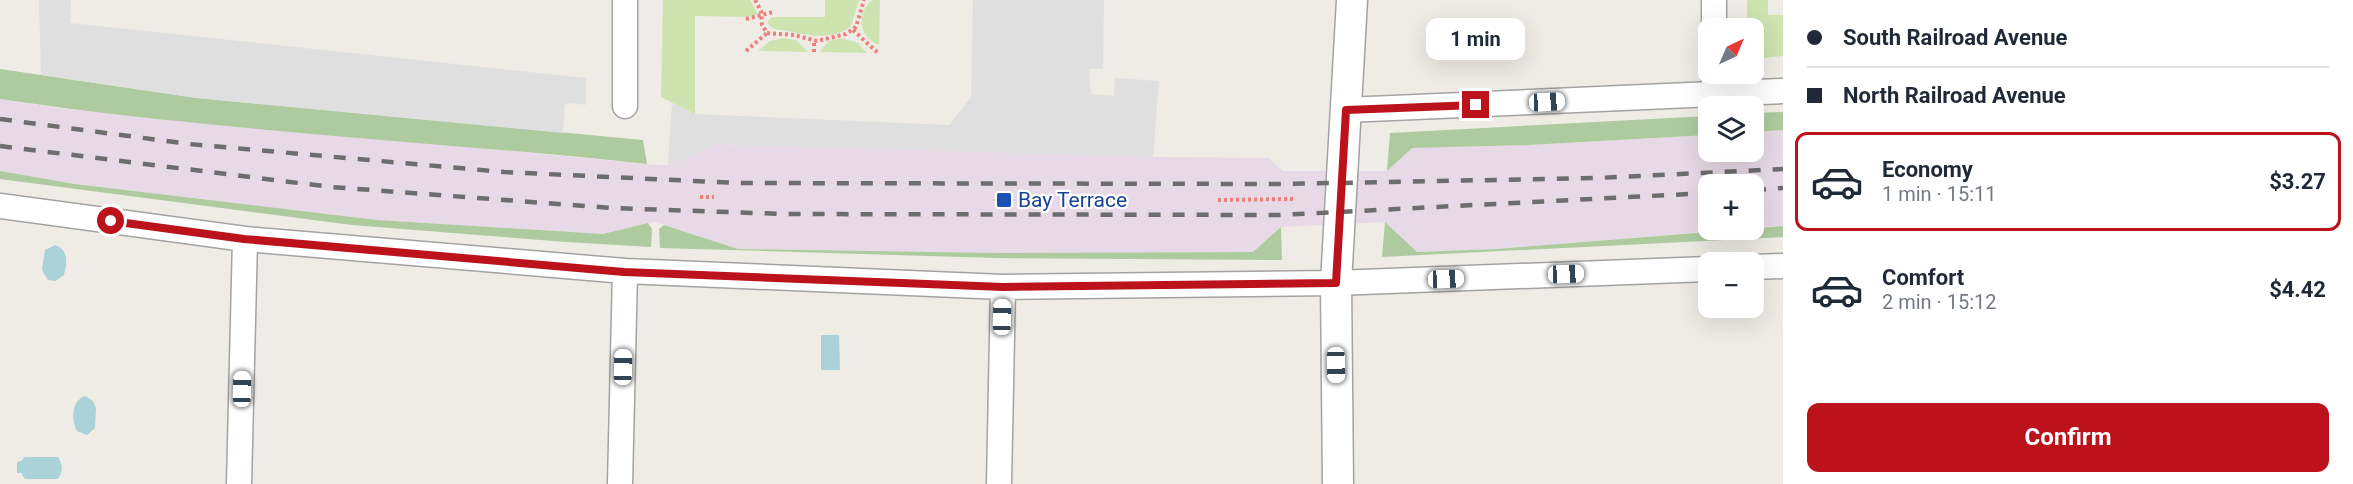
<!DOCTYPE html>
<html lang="en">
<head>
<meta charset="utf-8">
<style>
	body { margin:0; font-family:Roboto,sans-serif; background:#f6f6f7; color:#1f2937; height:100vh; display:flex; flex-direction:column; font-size:22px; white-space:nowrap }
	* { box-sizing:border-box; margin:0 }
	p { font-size:20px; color:#747a83 }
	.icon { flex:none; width:33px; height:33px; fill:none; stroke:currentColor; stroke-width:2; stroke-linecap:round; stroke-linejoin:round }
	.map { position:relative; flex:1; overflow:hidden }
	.sheet { display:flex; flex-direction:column; background:#fff; width:570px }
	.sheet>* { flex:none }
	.banner { display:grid; align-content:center; height:132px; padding:0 24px; background:#fff }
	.needle { width:39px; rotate:44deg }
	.fabs { position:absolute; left:1698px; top:18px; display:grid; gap:12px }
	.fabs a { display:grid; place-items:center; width:66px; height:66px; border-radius:12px; background:#fff; box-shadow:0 6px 24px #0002; font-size:30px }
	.end { position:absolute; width:27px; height:27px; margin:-14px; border:8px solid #bc121b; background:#fff; box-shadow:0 0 0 3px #fff }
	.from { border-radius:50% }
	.bubble { position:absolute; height:42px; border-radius:12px; background:#fff; box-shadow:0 6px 24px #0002; font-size:20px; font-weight:700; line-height:42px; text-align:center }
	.car { position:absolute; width:18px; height:36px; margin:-18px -9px; border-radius:8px; box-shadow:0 0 4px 2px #0007; background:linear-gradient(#fff 24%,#345 0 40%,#fff 0 76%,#345 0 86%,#fff 0) }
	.banner b { display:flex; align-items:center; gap:21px; height:57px; font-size:22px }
	.banner b+b { border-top:2px solid #e0e1e3 }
	.banner i { width:15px; height:15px; background:#1f2937 }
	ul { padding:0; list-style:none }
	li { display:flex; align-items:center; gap:18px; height:99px; margin:0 12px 9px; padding:0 12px; border:3px solid transparent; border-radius:12px }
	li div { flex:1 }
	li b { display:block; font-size:22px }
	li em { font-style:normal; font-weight:700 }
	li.active { border-color:#bc121b }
	li>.icon { width:54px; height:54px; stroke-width:1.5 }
	.button { display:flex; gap:12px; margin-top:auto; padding:12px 24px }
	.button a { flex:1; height:69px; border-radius:12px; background:#bc121b; color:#fff; font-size:24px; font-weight:700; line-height:69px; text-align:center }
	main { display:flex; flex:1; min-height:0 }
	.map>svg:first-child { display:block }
</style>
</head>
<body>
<main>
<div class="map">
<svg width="1783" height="484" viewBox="0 0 1783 484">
	<rect width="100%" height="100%" fill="#efece6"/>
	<!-- industrial -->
	<path fill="#e7d9e5" d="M0 99 57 108 657 165H668L715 144 1153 157 1269 158 1283 171H1387L1411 148 1529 145 1708 135V152H1754V132L1783 130V226L1754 227V184H1708V230H1727L1496 249 1417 252 1385 222 1281 227 1253 252 997 253 738 249 655 222 603 234 377 220 75 184 0 171Z"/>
	<!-- grass -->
	<path fill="#cde4b1" d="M663 0H750L758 14 746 17 695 16V114L661 97Z
		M825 0H859L851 26C835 40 811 36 792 32 781 29 773 32 767 22L772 17H825Z
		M873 0H880L879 45C859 38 855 12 873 0Z
		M1747 0H1768V15H1783V56L1754 59V28H1747Z
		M783 38 796 40 808 52 758 51 770 41Z
		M842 38 858 43 867 53 820 52 828 41Z"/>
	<!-- forest -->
	<path fill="#aecb9f" d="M0 69 197 98 643 140 647 164C432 141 215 131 0 99Z
		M1783 112V130L1754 132V113Z
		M1708 116V135L1529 145 1412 148 1387 171 1390 133Z
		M0 171 75 184 377 220 603 234 648 223 652 229 651 247 566 242 352 225 0 179Z
		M1385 222 1417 252 1496 249 1783 226V237L1382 257Z
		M664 225 738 249 997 253 1253 252 1281 227 1282 260 996 258 660 248 659 229Z"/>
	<!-- parking -->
	<path fill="#dfdfdf" d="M39 0H71L70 23 586 78V105L570 103 565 105 563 133 197 98 41 75Z
		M973 0H1104L1103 69H1089L1091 94 1114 96 1115 78 1159 81 1153 157 715 144 668 165 672 103 695 114 949 125 971 97Z"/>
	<!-- water -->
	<path fill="#abd1d9" d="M55 245C69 250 67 263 64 275L55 281 48 280 42 270 45 250Z
		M821 335H839L840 370H821Z
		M85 396 93 401 96 408 95 428 87 435 77 431C71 420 71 401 85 396Z
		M25 457H58C63 464 63 472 58 479H25L21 473H17V462L21 461Z"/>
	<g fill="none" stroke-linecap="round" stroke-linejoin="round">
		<!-- minor casing -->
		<g stroke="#a3a3a3" stroke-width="27">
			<path id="minor" d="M1714 0V28
				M1714 74V95
				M625 106V0
				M1346 110 1783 91
				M0 206 245 239 625 271 1003 287 1336 283 1708 269
				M1754 267 1783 266
				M239 484 245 239
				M620 484 625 271
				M999 484 1003 287"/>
		</g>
		<!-- tertiary casing -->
		<g stroke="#a3a3a3" stroke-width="33">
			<path id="tertiary" d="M1338 484 1336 283 1352 0"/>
		</g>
		<!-- path -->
		<path stroke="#ee7f79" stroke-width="4" stroke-dasharray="3 3" stroke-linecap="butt" d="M755 0 761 11 762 25 767 33 794 35 817 41 846 34 856 27 864 0
			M746 19 773 12
			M853 30 878 53
			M746 51 767 33
			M814 52V41
			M700 197H714
			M1218 200 1294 199"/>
		<!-- minor -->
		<use href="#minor" stroke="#fff" stroke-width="24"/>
		<!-- tertiary -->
		<use href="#tertiary" stroke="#fff" stroke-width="30"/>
		<!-- rail -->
		<path stroke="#6d6d6d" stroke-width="4.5" stroke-dasharray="12 12" stroke-linecap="butt" d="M0 119 189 144 504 172 737 183 1282 184 1597 178 1783 169
			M0 146 331 187 612 208 785 214 1280 215 1708 193
			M1754 190 1783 188"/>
	</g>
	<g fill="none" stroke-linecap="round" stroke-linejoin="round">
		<!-- route -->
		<path stroke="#bc121b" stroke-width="8" d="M111 221 244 239 624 272 1003 287 1336 283 1346 110 1476 105"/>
	</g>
	<!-- markers -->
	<rect fill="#1a4fb4" stroke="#fff" stroke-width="2" x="996" y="192" width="16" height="16" rx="3"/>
	<g text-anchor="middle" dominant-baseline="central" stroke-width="4.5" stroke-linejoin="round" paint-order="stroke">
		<!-- transit labels -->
		<g font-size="21" fill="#164399" stroke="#fff" text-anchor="start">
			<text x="1018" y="200">Bay Terrace</text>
		</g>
	</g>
</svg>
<div class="fabs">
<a><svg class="needle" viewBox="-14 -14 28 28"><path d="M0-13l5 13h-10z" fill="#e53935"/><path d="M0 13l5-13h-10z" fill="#747a83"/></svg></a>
<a><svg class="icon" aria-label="layers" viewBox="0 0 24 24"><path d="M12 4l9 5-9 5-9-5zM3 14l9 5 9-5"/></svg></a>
<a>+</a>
<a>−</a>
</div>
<i class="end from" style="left:111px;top:221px"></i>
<i class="end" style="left:1476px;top:105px"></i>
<div class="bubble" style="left:1426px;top:18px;width:99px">1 min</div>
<i class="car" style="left:1547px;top:102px;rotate:87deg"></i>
<i class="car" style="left:1566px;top:274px;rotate:88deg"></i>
<i class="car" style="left:1446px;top:279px;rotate:88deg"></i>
<i class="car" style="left:1002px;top:317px;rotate:1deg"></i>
<i class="car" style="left:1336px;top:365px;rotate:179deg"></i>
<i class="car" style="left:623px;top:367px;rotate:1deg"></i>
<i class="car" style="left:242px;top:389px;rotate:1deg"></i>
</div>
<section class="sheet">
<div class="banner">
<b><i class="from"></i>South Railroad Avenue</b>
<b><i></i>North Railroad Avenue</b>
</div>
<ul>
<li class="active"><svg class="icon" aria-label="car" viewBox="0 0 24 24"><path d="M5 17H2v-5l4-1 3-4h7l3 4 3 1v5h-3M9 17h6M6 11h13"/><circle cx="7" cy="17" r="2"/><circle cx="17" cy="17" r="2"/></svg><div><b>Economy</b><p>1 min · 15:11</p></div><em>$3.27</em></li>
<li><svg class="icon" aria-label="car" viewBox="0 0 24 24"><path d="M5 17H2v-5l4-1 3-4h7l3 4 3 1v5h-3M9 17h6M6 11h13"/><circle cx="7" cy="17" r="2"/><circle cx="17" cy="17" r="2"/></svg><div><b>Comfort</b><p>2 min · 15:12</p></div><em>$4.42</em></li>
</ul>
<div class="button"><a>Confirm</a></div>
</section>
</main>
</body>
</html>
